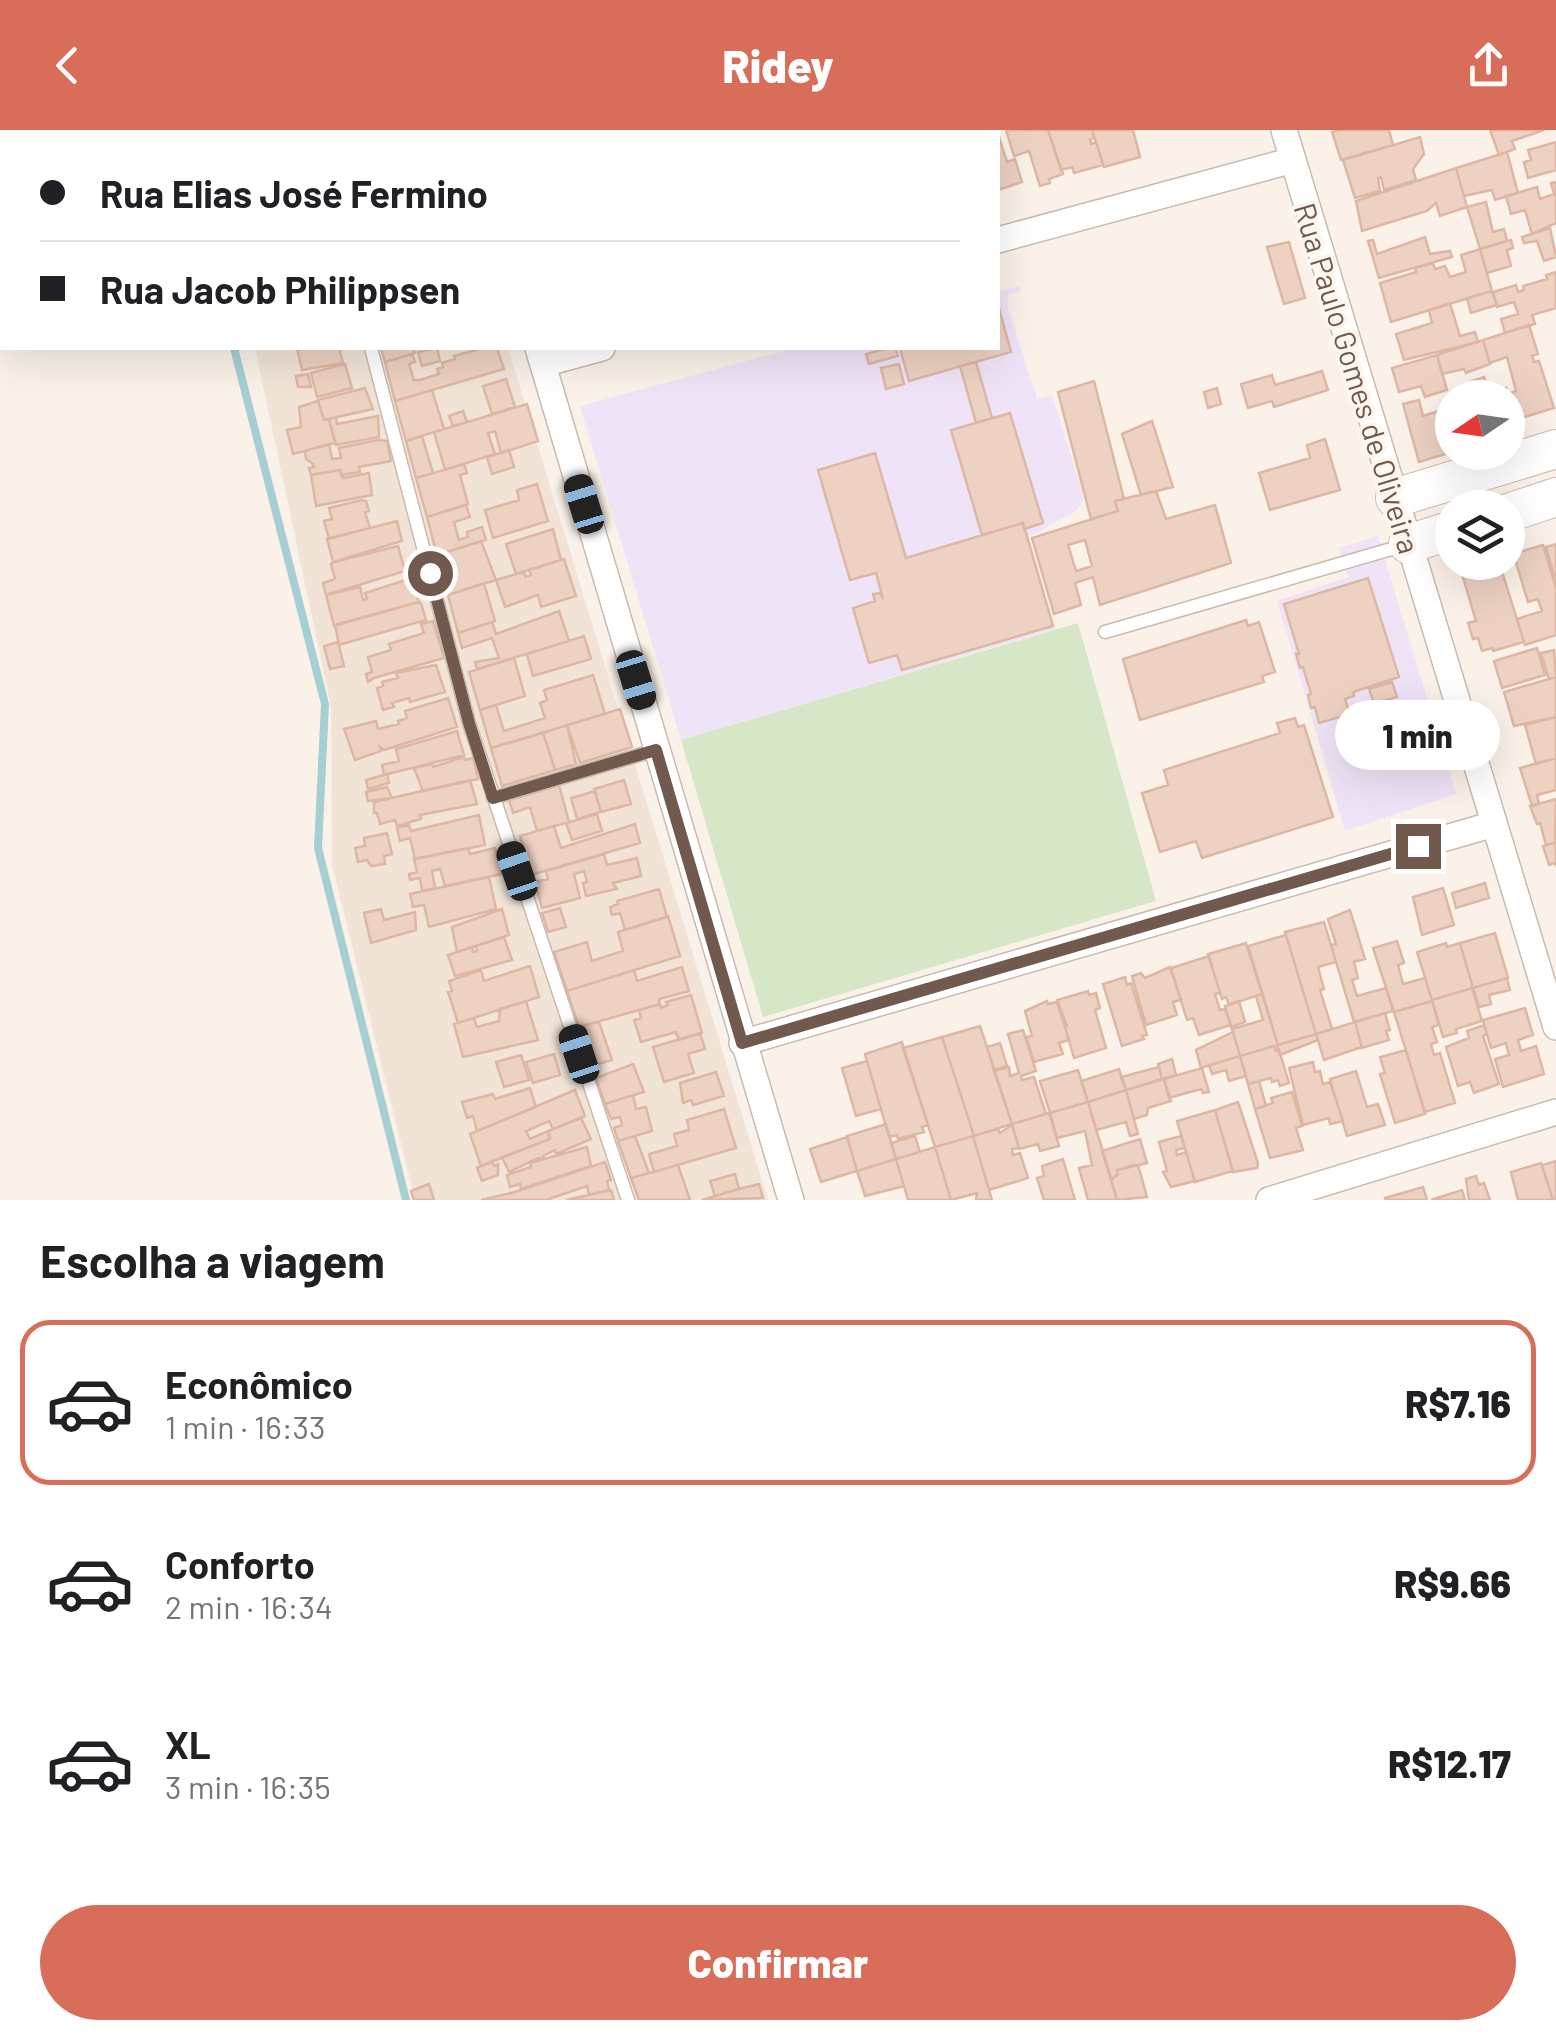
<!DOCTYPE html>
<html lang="pt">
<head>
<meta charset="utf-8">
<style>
	body { margin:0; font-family:Barlow,sans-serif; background:#f6f6f6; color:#202124; height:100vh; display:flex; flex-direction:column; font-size:38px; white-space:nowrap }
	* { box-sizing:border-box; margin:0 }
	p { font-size:32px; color:#757577 }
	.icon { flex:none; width:55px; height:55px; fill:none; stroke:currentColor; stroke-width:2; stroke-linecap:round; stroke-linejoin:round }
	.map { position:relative; height:1070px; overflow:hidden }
	.side { display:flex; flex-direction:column; background:#fff; flex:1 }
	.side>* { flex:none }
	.banner { position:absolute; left:0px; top:0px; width:1000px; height:220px; box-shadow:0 10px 40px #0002; display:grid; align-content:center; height:220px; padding:0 40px; background:#fff }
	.needle { width:65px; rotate:257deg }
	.fabs { position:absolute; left:1435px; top:250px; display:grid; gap:20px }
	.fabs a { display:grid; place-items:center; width:90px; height:90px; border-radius:50%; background:#fff; box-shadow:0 10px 40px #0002; font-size:50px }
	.end { position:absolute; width:45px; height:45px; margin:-22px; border:12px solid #72594e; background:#fff; box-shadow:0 0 0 5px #fff }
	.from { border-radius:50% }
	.bubble { position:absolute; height:70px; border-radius:35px; background:#fff; box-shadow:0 10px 40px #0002; font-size:32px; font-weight:800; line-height:70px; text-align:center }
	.car { position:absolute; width:30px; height:60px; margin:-30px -15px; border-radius:12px; box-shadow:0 0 8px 2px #0007; background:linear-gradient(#222 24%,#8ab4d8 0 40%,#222 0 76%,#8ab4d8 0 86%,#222 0) }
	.banner b { display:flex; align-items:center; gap:35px; height:95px; font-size:38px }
	.banner b+b { border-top:2px solid #e0e0e0 }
	.banner i { width:25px; height:25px; background:#202124 }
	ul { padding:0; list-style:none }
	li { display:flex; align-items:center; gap:30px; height:165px; margin:0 20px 15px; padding:0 20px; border:5px solid transparent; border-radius:30px }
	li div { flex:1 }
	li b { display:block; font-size:38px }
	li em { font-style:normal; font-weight:800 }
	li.active { border-color:#d86e59 }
	li>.icon { width:90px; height:90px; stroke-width:1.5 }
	h2 { padding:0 40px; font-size:45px; line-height:120px }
	.action { display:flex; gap:20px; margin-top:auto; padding:20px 40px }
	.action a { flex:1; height:115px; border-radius:60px; background:#d86e59; color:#fff; font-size:40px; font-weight:800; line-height:115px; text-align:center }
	header { display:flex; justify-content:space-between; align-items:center; height:130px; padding:0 40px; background:#d86e59; color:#fff; font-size:45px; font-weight:800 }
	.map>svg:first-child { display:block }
</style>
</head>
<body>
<header><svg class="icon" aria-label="back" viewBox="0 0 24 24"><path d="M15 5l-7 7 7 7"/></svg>Ridey<svg class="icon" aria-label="share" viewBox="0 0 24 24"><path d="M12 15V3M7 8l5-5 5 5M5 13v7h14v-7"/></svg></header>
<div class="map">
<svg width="1556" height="1070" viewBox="0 0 1556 1070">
	<rect width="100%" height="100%" fill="#faf2e8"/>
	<!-- residential -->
	<path fill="#f1e4d7" d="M255 218H508L768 1070H415L332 735 331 577Z"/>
	<!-- education -->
	<path fill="#efe4f7" d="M1020 156 1021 161 1008 165V178L1037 269 1052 265 1084 368 1076 381 1029 407 1055 499 681 610 580 276 795 218H998V162Z
		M1378 406 1456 664 1345 701 1277 471 1348 447 1339 418Z"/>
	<!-- green -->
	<path fill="#d6e7c7" d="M1078 493 1156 771 763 887 681 610Z"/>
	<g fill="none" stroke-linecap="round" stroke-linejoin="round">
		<!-- stream -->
		<path stroke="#a5cfd3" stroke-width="8" d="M179 0 180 2
			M234 218 325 574 318 718 406 1070"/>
	</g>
	<!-- building -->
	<path fill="#edd1c2" stroke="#deb7a4" stroke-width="2.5" fill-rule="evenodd" d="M1006 0H1048L1063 44 1049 49 1050 53 1040 56 1029 21 1014 26Z
		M1048 0H1092L1094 8 1090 9 1091 14 1096 12 1103 35 1074 43 1072 37 1061 40Z
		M1092 0H1133L1140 27 1104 37Z
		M1340 0H1389L1393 15 1341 30 1332 2Z
		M1490 0H1544L1512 11 1515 19 1499 25Z
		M998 4 1007 32 1015 29 1022 52 998 60Z
		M1420 7 1424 24 1413 39 1416 50 1384 60 1381 47 1378 48 1380 61 1355 68 1343 30Z
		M1556 12V40L1528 48 1524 32 1531 30 1528 20Z
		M1507 22 1518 63 1495 70 1492 60 1464 66 1456 38Z
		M1456 38 1467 77 1440 86 1436 73 1427 81 1362 101 1356 71Z
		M1556 52V93L1532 104 1525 80 1511 84 1506 66 1537 57 1540 69 1554 64 1551 53Z
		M1486 72 1493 102 1504 99 1507 111 1480 119 1467 77Z
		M1550 98 1556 127 1544 131 1537 111 1524 113 1522 107Z
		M1425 107 1430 124 1450 121 1452 127 1379 148 1368 111 1373 110 1377 124Z
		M1511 110 1513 118 1507 120 1511 136 1487 143 1480 119Z
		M1289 112 1305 168 1284 174 1267 117Z
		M1480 119 1492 161 1391 192 1380 153 1416 142 1415 138 1433 133 1435 139 1445 136 1450 147 1466 142 1461 125Z
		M1556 142V178L1532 185 1535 194 1505 203 1501 189 1518 184 1514 172 1497 177 1493 162 1516 155 1518 162 1524 160 1523 156 1547 149 1546 145Z
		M1492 161 1497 175 1471 183 1467 168Z
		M1450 173 1460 206 1475 202 1478 212 1404 230 1396 204 1432 193 1429 180Z
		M998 175 1011 222 909 251 900 218H998Z
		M1529 195 1538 224 1532 226 1534 232 1539 231 1554 278 1508 292V268H1501L1498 261 1506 258 1508 264 1516 261 1507 227 1490 233 1483 210Z
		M1483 210 1490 234 1466 243 1464 239 1442 244 1437 225Z
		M297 218H339L343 233 302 240Z
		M381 218H413L415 223 385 232Z
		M437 218 440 231 422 236 418 222Z
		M483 218H497L504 239 395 271 385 232 412 224 415 232 409 234 414 250H420L439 244 437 239 443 237 442 233 455 229 454 226Z
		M888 218H895L898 226 869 234 866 224Z
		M1437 225 1447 260 1425 267 1421 256 1399 262 1392 238Z
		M976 232 992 288 976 293 960 236Z
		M345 234 352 258 317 267 311 243Z
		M899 234 904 254 886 259 881 238Z
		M1322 241 1328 260 1274 277 1272 271 1248 278 1241 254 1272 245 1275 255Z
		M308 244 311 257H298L296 246Z
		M1484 247 1491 268H1460L1475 262 1472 251Z
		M506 249 515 277 492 284 483 256Z
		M1094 251 1124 369 1115 371 1118 381 1091 389 1058 262Z
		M365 258 373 279 324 290 318 270Z
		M1217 258 1221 274 1208 278 1204 262Z
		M432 260 444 299 406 311 395 271Z
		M1419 270 1423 286 1452 277V322L1419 332 1403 274Z
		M318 271 324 290 329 289 335 313 293 324 287 300 301 297 299 277Z
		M527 274 538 311 501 323 495 301 488 303 495 324 445 340 434 302Z
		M463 281 467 292 453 296 449 286Z
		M1010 283 1043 393 1024 399 1023 393 982 405 951 300Z
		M378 286 379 307 336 315 329 289 336 287 337 294Z
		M1152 291 1173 357 1141 365 1122 304Z
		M422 306 433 343 416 348 406 311Z
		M1325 309 1340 360 1270 380 1259 343 1310 328 1307 315Z
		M378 310 387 311 391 331 359 337 360 342 341 345 340 340 311 345 309 338 314 337 313 334 306 329 305 321 329 314 332 329 341 328 339 318Z
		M509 320 514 337 492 344 487 327Z
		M875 323 906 428 1023 393 1053 496 902 540 897 525 869 533 853 478 875 471 873 464 880 463 883 469 876 443 850 450 818 340Z
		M464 334 467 343 460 345 468 374 427 387 416 348Z
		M340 340 343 348 369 343 372 365 316 376 311 345Z
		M537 354 548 391 493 408 485 380 519 370 517 360Z
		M1156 361 1166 389 1215 375 1231 433 1100 475 1093 447 1075 453 1081 475 1054 484 1032 408 1118 381 1115 371ZM1085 410 1092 436 1076 441 1068 415Z
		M362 370 366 371 369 381 365 382 370 398 329 409 324 391 332 389 329 378Z
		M466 375 470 387 454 392 459 410 468 407 467 402 482 397 486 410 437 425 427 387Z
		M397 391 402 411 333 432 327 409Z
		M553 399 561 430 516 444 506 414Z
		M481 411 496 450 448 465 437 425Z
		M1556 414V453L1546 417Z
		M1543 415 1556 458V505L1525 515 1517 489 1542 481 1538 469 1528 472 1515 429 1518 428 1516 423Z
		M398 416 405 441 326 465 323 453 335 449 331 434 334 432Z
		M564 429 576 466 541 477 538 465 505 477 496 450 523 442 526 447 531 445 529 440Z
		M1499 432 1524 512 1493 521 1492 518 1482 521 1478 508 1473 509 1468 493 1476 491 1462 444Z
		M412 448 419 472 334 496 326 465 360 457 363 470 367 469 365 463Z
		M1368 448 1399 547 1353 562 1354 566 1345 569 1350 584 1319 593 1315 577 1311 578 1308 565 1311 564 1303 537 1300 538 1296 524H1299L1284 474Z
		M484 453 495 491 458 503 448 465Z
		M415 473H421L426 490 339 515 335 495Z
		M559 481 569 511 477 539 475 532 499 528 492 508 462 518 458 503 492 492 496 504Z
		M1246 490 1248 496 1259 492 1275 542 1262 546 1264 552 1140 590 1123 529Z
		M433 491 444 528 374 548 368 552 366 544 372 542 368 527 391 520 389 514 424 503 421 494Z
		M584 506 591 529 533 546 527 524Z
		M338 512 344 536 330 539 324 516Z
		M1537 518 1545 545 1502 558 1494 531Z
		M1554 520 1556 547 1549 549 1541 523Z
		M514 528 525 566 480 580 469 542Z
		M436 535 445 562 410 572 409 568 392 573 394 577 383 580 377 558 383 556 382 552 398 548 396 543Z
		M593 545 605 584 491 618 480 580 496 575 504 601 545 588 540 573 547 570 544 560Z
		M1556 547V587L1514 596 1504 562Z
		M1392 552 1397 567 1374 573 1369 559Z
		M448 568 457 597 384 620 380 617 381 621 355 630 344 599 376 591 378 599 399 594 398 591 407 588 405 581Z
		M620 579 632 617 580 633 567 595Z
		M1556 587V628L1536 634 1525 595Z
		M1295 588 1298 597 1304 595 1333 687 1202 728 1196 711 1160 722 1142 663 1168 655 1164 640 1280 603 1277 593Z
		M567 595 576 634 555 640 543 603Z
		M457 601 464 625 384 645 382 635 399 631 396 619Z
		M543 603 555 640 502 656 491 618Z
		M464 627 465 630 473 628 478 649 423 661 414 638 432 634 433 637Z
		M1556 628V660L1537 665 1539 674 1532 676 1520 638Z
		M387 644 389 653 368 659 366 650Z
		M470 650 477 674 420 685 421 689 397 696 395 690 380 694 377 683H374V672Z
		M624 650 631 674 601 682 594 659Z
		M559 655 569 692 537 701 530 677 513 683 509 670Z
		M387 657 392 668 368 671 366 662Z
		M595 661 601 682 577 689 571 668Z
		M1556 669 1555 713 1546 715 1540 693 1537 694 1530 676Z
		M597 684 602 701 572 710 566 693Z
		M479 685 485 715 415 729 410 708 400 711 397 698 409 695 411 701Z
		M635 694 640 713 531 745 520 706 554 696 561 718Z
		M387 703 392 724 384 726 385 734 371 736 367 730 358 732 355 718 365 716 364 708Z
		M1556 712V736L1555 733 1549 735 1543 716Z
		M468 718 470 724 495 718 502 744 445 756 440 739 432 741 435 758 422 761 420 748 410 750 409 744 417 742 414 729Z
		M604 724 607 735 637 728 641 746 613 753 617 759 586 766 583 753 587 752 584 741 574 744 580 768 542 778 535 752 548 749 546 741Z
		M489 747 496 779 429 797 424 775 413 777 410 764Z
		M1485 753 1489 768 1456 778 1452 763Z
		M1443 758 1454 795 1422 805 1413 767Z
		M659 759 667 787 625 800 620 783 612 785 610 777 618 774 617 771Z
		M560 778 566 797 548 802 542 783Z
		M381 779 384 790 415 782 416 800 371 813 364 783Z
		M502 779 509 805 457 822 452 797Z
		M1350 780 1365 829 1354 832 1358 848 1352 850 1357 866 1386 858 1393 881 1354 892 1331 815 1336 814 1328 789Z
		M668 786 680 826 567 861 554 822 587 812 592 831 623 821 618 802Z
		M1324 792 1336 832 1318 837 1324 859 1320 860 1332 899 1316 904 1285 802Z
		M1495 803 1508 848 1473 858 1460 813Z
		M1286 805 1316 904 1278 915 1248 816Z
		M504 807 512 830 455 846 448 825 472 817 473 822 477 821 476 816Z
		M1397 811 1404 833 1398 835 1403 854 1425 848 1432 871 1394 882 1373 818Z
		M1246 813 1262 864 1229 875 1226 867 1222 869 1208 824Z
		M1446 813 1447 817 1460 813 1473 858 1432 870 1417 822Z
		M1209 826 1220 863 1215 864 1220 880 1225 879 1231 895 1199 905 1193 888 1187 890 1171 838Z
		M530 836 539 867 458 893 448 862 452 861 449 851 481 840 484 851Z
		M682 837 689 861 659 869 660 874 579 897 567 861 634 840 637 851Z
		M1170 837 1181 870 1173 872 1177 885 1146 895 1132 846 1141 843 1145 848Z
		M1125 847 1127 855 1131 853 1147 905 1142 906 1144 909 1122 916 1103 854Z
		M1507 848 1510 860 1489 865 1491 874 1479 877 1473 858Z
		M1472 858 1482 891 1456 899 1457 903 1443 907 1432 870Z
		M1088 861 1089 865 1096 863 1100 878 1095 880 1106 918 1074 928 1065 897 1067 896 1057 870Z
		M1262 864 1278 915 1240 926 1232 899 1263 890 1256 866Z
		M691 865 702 903 679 910 676 902 641 912 634 890 641 888 639 880 660 874 661 878 668 875 666 872Z
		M526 871 538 910 463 927 454 894 474 888 477 897 499 891 500 879Z
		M1047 871 1048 874 1057 872 1069 910 1059 913 1063 924 1034 932 1026 907 1032 906 1025 881Z
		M1239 871 1245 892 1231 897 1225 876Z
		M1432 871 1439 895 1432 897 1437 912 1431 914 1434 925 1440 923 1455 973 1425 982 1394 882Z
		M1525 878 1533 905 1518 910 1521 921 1536 916 1544 944 1503 957 1495 929 1509 925 1506 913 1491 918 1483 890Z
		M1385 883 1390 900 1386 901 1389 910 1362 918 1355 892Z
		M599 892 612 930 592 936 579 897Z
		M1355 892 1362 917 1324 930 1316 904Z
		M1484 895 1487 904 1483 906 1499 954 1474 963 1470 952 1458 956 1446 917 1469 908 1467 901Z
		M980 896 1012 994 974 1006 942 907Z
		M1023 900 1036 941 1021 946 1022 950 1034 947 1046 984 1012 994 994 941 1009 937 1010 946 1019 943 1008 904Z
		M1233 902 1240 926 1201 938 1196 920Z
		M700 903 705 919 688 924 694 943 664 952 653 917Z
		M1316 904 1318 910 1280 925 1277 915Z
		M942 907 974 1006 935 1017 903 918Z
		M902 912 928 995 922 997 924 1002 898 1009 897 1005 889 1007 865 924Z
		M1000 913 1007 936 994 940 987 917Z
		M1274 916 1276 921 1279 920 1289 953 1280 956 1278 950 1272 952 1271 948 1248 954 1240 926Z
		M1406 920 1425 984 1395 993 1380 944 1385 943 1380 927Z
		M554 924 560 945 533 953 526 932Z
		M521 925 529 950 504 957 496 932Z
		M1240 926 1246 946 1229 951 1226 940 1212 944 1209 935Z
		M1172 929 1176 945 1162 949 1158 934Z
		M867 931 881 979 856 986 842 938Z
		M1313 932 1315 942 1320 941 1323 954 1330 952 1343 991 1330 994 1329 988 1303 995 1289 938Z
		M633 934 644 962 605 974 596 948Z
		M1159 937 1162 949 1126 960 1121 947Z
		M1202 938 1209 962 1203 963 1201 959 1169 968 1164 949Z
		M1119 939 1126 960 1088 972 1081 951Z
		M1078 940 1088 972 1050 983 1040 951Z
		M1356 941 1367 977 1378 974 1385 995 1347 1006 1330 949Z
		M716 942 724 966 693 975 691 970 683 973 680 953Z
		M1164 949 1171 971 1148 978 1147 985 1134 989 1126 960Z
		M1259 951 1266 976 1255 979 1248 954Z
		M530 958 536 977 477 1001 473 986 467 988 462 972 493 964 495 969Z
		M575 960 585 986 548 1001 550 1009 481 1036 470 1004ZM549 991 553 999 530 1009 526 1001Z
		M1126 960 1138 1004 1130 1006 1126 992 1096 1000 1088 972Z
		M1292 962 1302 996 1296 998 1303 1020 1270 1028 1255 979 1273 973 1271 968Z
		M633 965 636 979 646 977 652 1001 618 1011 614 998 622 995 620 987 611 989 605 974Z
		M1088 972 1110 1045 1117 1070H1088L1079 1038 1092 1035 1085 1001 1057 1008 1050 983Z
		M1238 972 1258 1033 1257 1038 1233 1042 1215 980Z
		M724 979 736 1018 654 1042 649 1024 677 1016 674 1004 689 1000 687 990Z
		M1215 980 1233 1041 1195 1052 1177 991Z
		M1049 983 1059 1016 1040 1021 1038 1014 1019 1019 1012 994Z
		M581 988 591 1009 556 1024 555 1020 543 1026 544 1029 538 1028 509 1042 502 1027 550 1009 548 1001Z
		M886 994 896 1029 857 1041 847 1006Z
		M1012 995 1019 1018 1012 1019 1013 1025 1020 1023 1028 1048 989 1060 973 1006 998 999 1000 1003Z
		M635 1006 649 1043 631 1048 618 1011Z
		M915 1006 920 1022 896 1029 891 1013Z
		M973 1006 992 1070H976L977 1063 951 1070 935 1017Z
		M1181 1006 1185 1018 1176 1020 1177 1025 1186 1022 1195 1051 1171 1057 1163 1042 1167 1041 1159 1012Z
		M847 1007 857 1041 821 1052 810 1019Z
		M1140 1009 1147 1033 1117 1040 1118 1044 1111 1050 1102 1021Z
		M587 1017 591 1036 521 1059 520 1054 510 1057 507 1045 531 1037 530 1033Z
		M935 1017 951 1070H908L896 1029Z
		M896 1029 904 1056 865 1066 857 1041Z
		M1063 1029 1075 1070H1044L1037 1048 1044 1046 1042 1036Z
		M492 1031 494 1036 498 1034V1045L482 1051 477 1038Z
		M1556 1031V1070H1553L1542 1035Z
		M605 1032 611 1050 607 1051 609 1060 589 1065 587 1056 546 1070H481L515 1062Z
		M1541 1033 1553 1070H1518L1511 1042Z
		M678 1035 690 1070H639L631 1048Z
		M1133 1035H1138L1147 1067 1117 1070 1111 1050 1118 1044 1117 1040Z
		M735 1044 739 1059 715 1066 710 1051Z
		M1476 1046 1479 1055 1484 1053 1490 1070H1469L1466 1049Z
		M429 1054 434 1070H414L411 1061Z
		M759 1054 763 1068 702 1070 739 1059Z
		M1423 1057 1427 1070H1386L1385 1068Z
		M611 1060 614 1070H566L589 1065Z
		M1462 1060 1465 1070H1431Z"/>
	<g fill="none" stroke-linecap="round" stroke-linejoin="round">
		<!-- lane casing -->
		<g stroke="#cbbaaf" stroke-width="15">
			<path id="lane" d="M371 218 469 593 628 1070
				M1105 502 1405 415
				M493 668 656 620"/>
		</g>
		<!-- street casing -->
		<g stroke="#cbbaaf" stroke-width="28">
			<path id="street" d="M474 0 475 2
				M1284 0 1556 897
				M998 110 1293 30
				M538 218 791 1070
				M543 234 602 218
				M742 913 1494 694
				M1269 1070 1556 982"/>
		</g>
		<!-- secondary casing -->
		<g stroke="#d0bcb0" stroke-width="40">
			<path id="secondary" d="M1395 368 1556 319
				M1508 383 1556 367
				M1408 414 1452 400"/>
		</g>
		<!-- lane -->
		<use href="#lane" stroke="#fff" stroke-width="12"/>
		<!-- street -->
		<use href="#street" stroke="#fff" stroke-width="25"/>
		<!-- secondary -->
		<use href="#secondary" stroke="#fff" stroke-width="38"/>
	</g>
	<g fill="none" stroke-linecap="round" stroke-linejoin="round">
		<!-- route -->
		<path stroke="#72594e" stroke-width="12" d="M430 443 469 593 493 668 656 620 742 913 1418 716"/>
	</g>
	<g text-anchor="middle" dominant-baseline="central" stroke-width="8" stroke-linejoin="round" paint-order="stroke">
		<!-- street labels -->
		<g font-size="30" fill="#72594e" stroke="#fdf6ee">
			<text transform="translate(1358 248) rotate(73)">Rua Paulo Gomes de Oliveira</text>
		</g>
	</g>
</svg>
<div class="fabs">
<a><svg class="needle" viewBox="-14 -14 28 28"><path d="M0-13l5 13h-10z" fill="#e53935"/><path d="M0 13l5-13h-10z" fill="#757577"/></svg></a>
<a><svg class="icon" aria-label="layers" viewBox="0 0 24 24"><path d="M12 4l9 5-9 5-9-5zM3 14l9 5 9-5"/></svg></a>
</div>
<i class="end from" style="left:430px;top:443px"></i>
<i class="end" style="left:1418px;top:716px"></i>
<div class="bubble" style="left:1335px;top:570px;width:165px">1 min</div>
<i class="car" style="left:584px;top:374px;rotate:343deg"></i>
<i class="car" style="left:636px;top:550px;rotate:163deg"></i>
<i class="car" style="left:517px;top:741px;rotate:341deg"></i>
<i class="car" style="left:579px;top:924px;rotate:342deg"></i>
<div class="banner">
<b><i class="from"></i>Rua Elias José Fermino</b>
<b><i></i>Rua Jacob Philippsen</b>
</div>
</div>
<section class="side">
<h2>Escolha a viagem</h2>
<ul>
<li class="active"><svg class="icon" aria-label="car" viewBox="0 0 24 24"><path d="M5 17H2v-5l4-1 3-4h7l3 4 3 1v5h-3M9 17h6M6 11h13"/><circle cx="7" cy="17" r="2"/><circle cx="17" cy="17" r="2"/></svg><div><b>Econômico</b><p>1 min · 16:33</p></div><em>R$7.16</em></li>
<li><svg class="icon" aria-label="car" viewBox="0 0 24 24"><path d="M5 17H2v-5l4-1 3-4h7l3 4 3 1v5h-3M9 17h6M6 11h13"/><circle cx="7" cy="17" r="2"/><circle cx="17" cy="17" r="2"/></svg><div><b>Conforto</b><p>2 min · 16:34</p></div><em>R$9.66</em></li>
<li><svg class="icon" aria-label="car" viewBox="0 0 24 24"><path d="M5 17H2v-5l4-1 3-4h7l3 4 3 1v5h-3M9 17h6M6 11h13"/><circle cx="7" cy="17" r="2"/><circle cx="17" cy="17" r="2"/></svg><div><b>XL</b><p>3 min · 16:35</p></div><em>R$12.17</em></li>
</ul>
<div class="action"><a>Confirmar</a></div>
</section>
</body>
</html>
